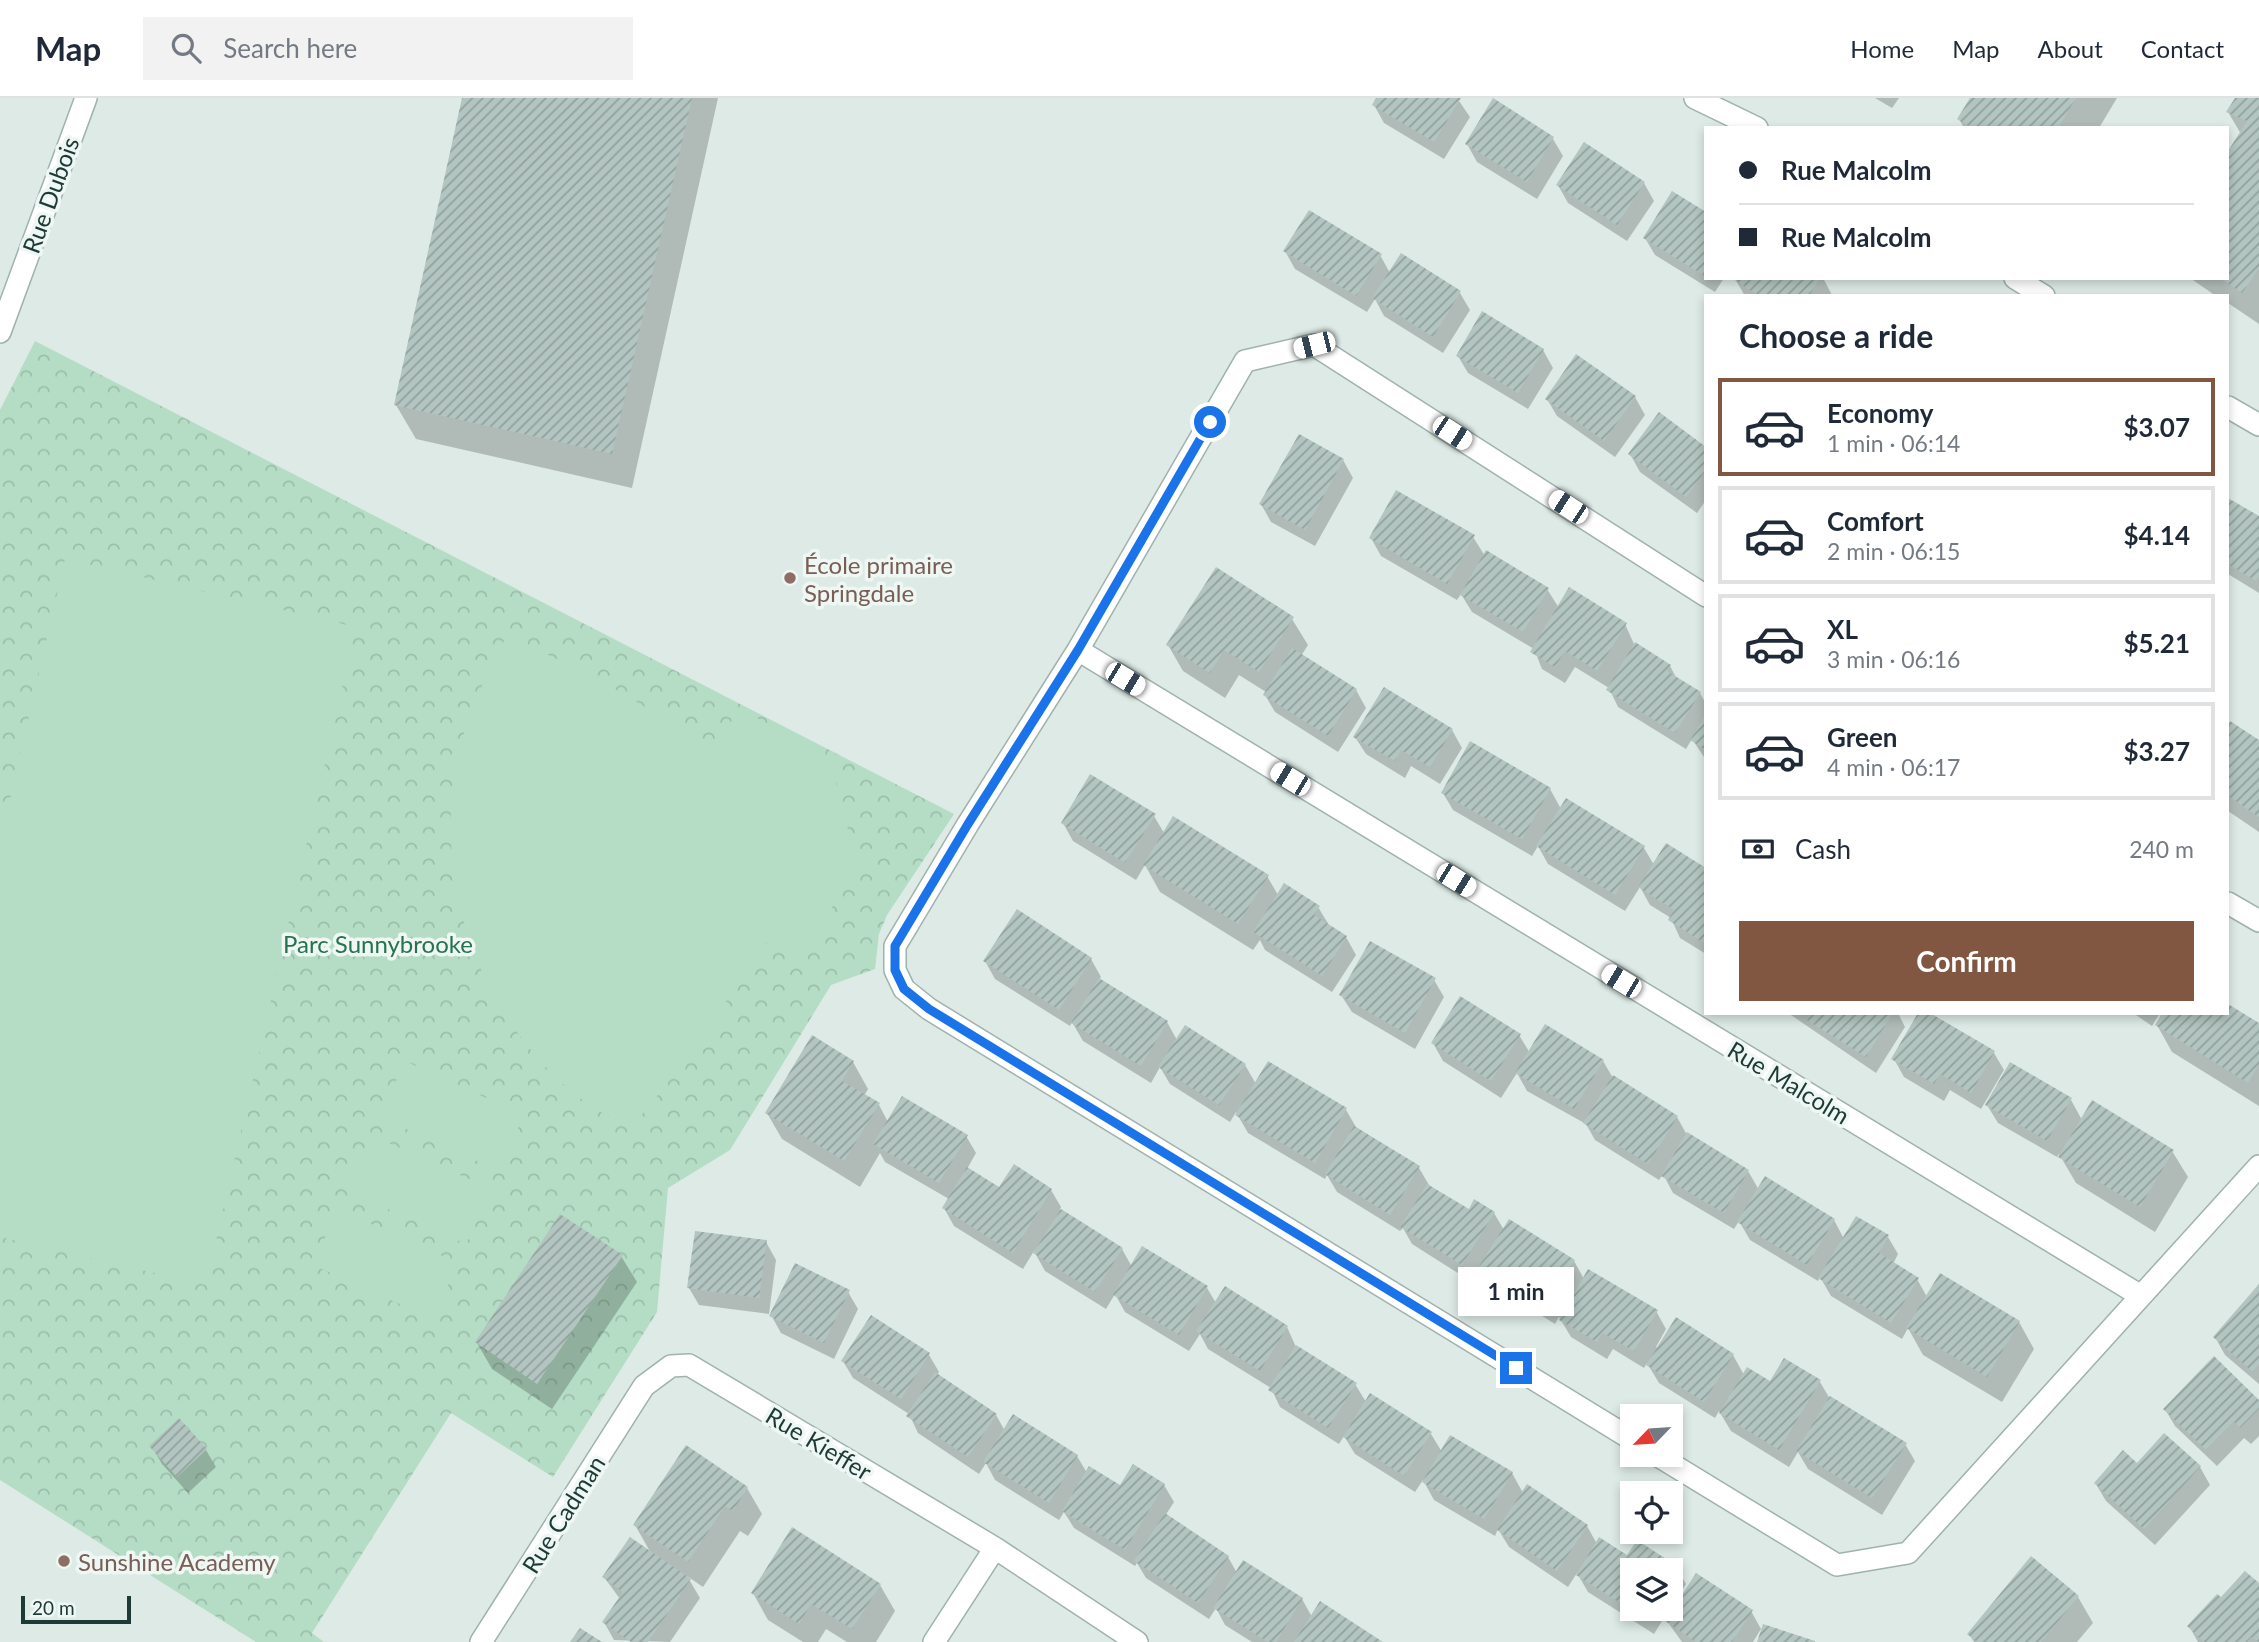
<!DOCTYPE html>
<html lang="en">
<head>
<meta charset="utf-8">
<style>
	body { margin:0; font-family:Lato,sans-serif; background:#f2f2f3; color:#1f2937; height:100vh; display:flex; flex-direction:column; font-size:26px; white-space:nowrap }
	* { box-sizing:border-box; margin:0 }
	p { font-size:23px; color:#747a83 }
	.icon { flex:none; width:38px; height:38px; fill:none; stroke:currentColor; stroke-width:2; stroke-linecap:round; stroke-linejoin:round }
	.map { position:relative; flex:1; overflow:hidden }
	.details { position:absolute; left:1704px; top:196px; width:525px; height:721px; display:flex; flex-direction:column; background:#fff; border-radius:0px; box-shadow:0 4px 10px #0003 }
	.details>* { flex:none }
	.guide { position:absolute; left:1704px; top:28px; width:525px; height:154px; border-radius:0px; box-shadow:0 4px 10px #0003; display:grid; align-content:center; height:154px; padding:0 35px; background:#fff }
	.needle { width:46px; rotate:245deg }
	.fabs { position:absolute; left:1620px; top:1306px; display:grid; gap:14px }
	.fabs a { display:grid; place-items:center; width:63px; height:63px; border-radius:0px; background:#fff; box-shadow:0 4px 10px #0003; font-size:35px }
	.scale { position:absolute; left:21px; bottom:18px; width:110px; box-sizing:border-box; padding-left:7px; border:4px solid #1e3a36; border-top:0; font-size:19px; line-height:24px; white-space:nowrap; color:#1e3a36; -webkit-text-stroke:5px #eef7f3; paint-order:stroke }
	.end { position:absolute; width:32px; height:32px; margin:-16px; border:9px solid #1a73e8; background:#fff; box-shadow:0 0 0 4px #fff }
	.from { border-radius:50% }
	.bubble { position:absolute; height:49px; border-radius:0px; background:#fff; box-shadow:0 4px 10px #0003; font-size:23px; font-weight:700; line-height:49px; text-align:center }
	.car { position:absolute; width:21px; height:42px; margin:-21px -10px; border-radius:9px; box-shadow:0 0 5px 2px #0007; background:linear-gradient(#fff 24%,#345 0 40%,#fff 0 76%,#345 0 86%,#fff 0) }
	.guide b { display:flex; align-items:center; gap:24px; height:66px; font-size:26px }
	.guide b+b { border-top:2px solid #e0e1e3 }
	.guide i { width:18px; height:18px; background:#1f2937 }
	ul { padding:0; list-style:none }
	li { display:flex; align-items:center; gap:21px; height:98px; margin:0 14px 10px; padding:0 21px; border:4px solid #e0e1e3; border-radius:0px }
	li div { flex:1 }
	li b { display:block; font-size:26px }
	li em { font-style:normal; font-weight:700 }
	li.selected { border-color:#815741 }
	li>.icon { width:63px; height:63px; stroke-width:1.5 }
	h2 { padding:0 35px; font-size:32px; line-height:84px }
	.pay { display:flex; align-items:center; gap:18px; height:77px; padding:0 35px; font-size:26px }
	.pay p { margin-inline-start:auto }
	.button { display:flex; gap:14px; margin-top:auto; padding:14px 35px }
	.button a { flex:1; height:80px; border-radius:0px; background:#815741; color:#fff; font-size:28px; font-weight:700; line-height:80px; text-align:center }
	header { display:flex; align-items:center; gap:42px; box-sizing:border-box; height:98px; padding:0 35px; background:#fff; border-bottom:2px solid #e0e1e3 }
	header strong { font-size:33px }
	nav { display:flex; gap:38px; margin-inline-start:auto; font-size:24px }
	.search { width:490px; height:63px; background:#f2f2f3; display:flex; align-items:center; gap:18px; box-sizing:border-box; padding:0 24px; border-radius:0px; color:#747a83; font-size:26px }
	.map>svg:first-child { display:block }
</style>
</head>
<body>
<header>
<strong>Map</strong>
<div class="search"><svg class="icon" aria-label="search" viewBox="0 0 24 24"><circle cx="10" cy="10" r="6"/><path d="M15 15l6 6"/></svg>Search here</div>
<nav><a>Home</a><a>Map</a><a>About</a><a>Contact</a></nav>
</header>
<div class="map">
<svg width="2259" height="1544" viewBox="0 0 2259 1544">
	<defs>
		<pattern id="park-crowns" width="20" height="18" patternUnits="userSpaceOnUse" patternTransform="scale(1.75)"><rect width="20" height="18" fill="#b5ddc5"/><path d="M2 6a3 3 0 1 1 6 0M12 15a3 3 0 1 1 6 0" fill="none" stroke="#9bbeaa"/></pattern>
		<pattern id="building-hatch" width="6" height="6" patternUnits="userSpaceOnUse" patternTransform="scale(1.75)"><rect width="6" height="6" fill="#b3c5c0"/><path d="M-1 1l2-2M0 6l6-6M5 7l2-2" fill="none" stroke="#91a19d"/></pattern>
	</defs>
	<rect width="100%" height="100%" fill="#ddeae6"/>
	<!-- park -->
	<path fill="url(#park-crowns)" d="M35 243 954 716 887 817 879 836 875 871 831 887 730 1052 668 1090 657 1214 553 1379 451 1315 312 1535 324 1544H256L0 1382V312Z"/>
	<!-- pitch -->
	<path fill="#b5ddc5" d="M65 461 356 529 206 1187 0 1139V745Z
		M507 537 598 581 715 651 739 610 830 660 857 768 812 842 785 856 761 842 707 937 630 1031C616 1022 601 1015 588 1006 478 925 427 777 461 645 471 607 489 572 507 537Z
		M405 963 524 1017 499 1073 380 1019Z
		M371 1037 491 1091 466 1146 346 1092Z
		M338 1111 458 1165 433 1221 313 1167Z"/>
	<!-- shadow -->
	<path fill="#0003" d="M464 0H718L632 390 416 341 396 307Z
		M1378 0H1457L1470 19 1444 61 1384 25 1374 7Z
		M1875 0H1899L1892 10Z
		M1972 0H2117L2099 30H1964L1959 21Z
		M2237 0H2259V226L2228 205V198H2216L2190 180H2228V56L2241 36 2228 14Z
		M1493 3 1553 41 1563 58 1537 101 1477 64 1467 46Z
		M1644 85 1654 103 1627 143 1568 105 1558 87Z
		M1672 95 1706 116V180H1724L1715 194 1655 157 1645 140Z
		M1285 153 1380 157 1390 175 1402 157 1460 195 1470 212 1443 255 1384 218 1375 201 1367 214 1295 171Z
		M1823 180 1831 195 1830 198H1745L1735 181Z
		M1543 252 1553 270 1528 311 1468 275 1458 258Z
		M1635 299 1645 317 1615 359 1557 318 1547 301Z
		M1659 317 1706 351V402L1697 415 1640 374 1630 356Z
		M1343 362 1353 380 1315 448 1271 424 1261 406Z
		M2228 402 2259 420V495L2228 476Z
		M1473 439 1485 458 1547 491 1559 510 1625 526 1634 546 1670 568 1677 581 1700 595 1706 606V662L1692 641 1686 651 1618 609 1609 590 1575 569 1565 585 1542 571 1534 551 1472 514 1461 496 1457 502 1381 458 1371 440Z
		M1292 521 1308 547 1301 558 1356 592 1366 610 1338 654 1275 614 1265 597 1266 594 1239 577 1225 600 1183 573 1168 547Z
		M2231 625 2259 644V734L2228 713V630Z
		M1452 632 1462 650 1440 686 1411 668 1405 680 1366 656 1355 639Z
		M1550 691 1561 711 1644 750 1654 767 1666 747 1706 772V856L1680 840 1671 820 1650 807 1640 789 1625 813 1548 766 1538 748 1532 758 1453 712 1443 695Z
		M1154 718 1164 735 1267 778 1278 797 1318 809 1329 827 1346 839 1356 857 1332 894 1265 852 1260 842 1253 852 1160 794 1145 767 1136 782 1073 743 1063 725Z
		M1091 861 1101 879 1099 882 1167 924 1177 942 1245 967 1256 986 1346 1012 1356 1029 1419 1070 1429 1087 1469 1114 1494 1115 1504 1132 1574 1163 1584 1181 1656 1213 1666 1231 1656 1249 1659 1251 1733 1257 1744 1277 1770 1285 1820 1284 1830 1301 1905 1346 1915 1363 1882 1417 1808 1371 1798 1354 1789 1369 1731 1333 1719 1313 1715 1320 1659 1285 1647 1265 1644 1270 1613 1251 1607 1261 1571 1239 1559 1219 1555 1226 1491 1186 1481 1169 1472 1184 1412 1146 1403 1130 1400 1133 1337 1094 1327 1077 1325 1081 1248 1035 1236 1014 1230 1024 1170 986 1160 969 1151 985 1083 943 1072 924 1070 928 995 881 985 863Z
		M1434 882 1444 899 1415 951 1352 914 1341 897Z
		M2228 908 2259 927V1008L2172 954 2157 927 2228 915Z
		M1788 915H1898L1905 929 1876 975Z
		M2133 915H2160L2152 928Z
		M1519 937 1530 955 1603 963 1613 980 1677 1019 1687 1037 1748 1073 1759 1092 1834 1122 1844 1141 1857 1120 1888 1139 1898 1156 1893 1166 1917 1181 1927 1199 2019 1224 2034 1251 2002 1304 1923 1257 1908 1230 1902 1241 1831 1198 1820 1179 1818 1183 1750 1142 1739 1123 1734 1131 1673 1095 1663 1076 1659 1082 1595 1042 1586 1026 1527 993 1517 975 1501 1000 1443 963 1433 945Z
		M1994 955 2004 972 1981 1011 1950 992 1944 1003 1904 979 1894 961Z
		M853 964 868 991 864 998 879 1007 888 1024 966 1038 976 1055 967 1071 1000 1092H1051L1061 1109 1060 1112 1122 1151 1132 1169 1207 1190 1216 1205 1225 1190 1287 1229 1296 1249 1355 1286 1366 1304 1371 1297 1431 1336 1442 1354 1512 1375 1523 1395 1587 1428 1597 1446 1628 1460 1676 1469 1686 1486 1671 1509V1472H1633V1510H1670L1654 1536 1588 1494 1577 1475 1568 1489 1509 1449 1498 1431 1495 1438 1434 1402 1423 1382 1415 1394 1355 1356 1344 1338 1339 1346 1280 1309 1271 1290 1208 1251 1200 1236 1189 1253 1125 1214 1115 1196 1106 1211 1045 1173 1034 1153 1023 1171 954 1128 944 1110 949 1101 885 1064 880 1055 860 1089 782 1041 767 1015Z
		M2071 1002 2082 1022 2172 1053 2188 1079 2155 1134 2076 1085 2059 1056 2057 1059 1998 1025 1987 1007Z
		M766 1144 776 1162 769 1216 699 1207 689 1190Z
		M621 1158 637 1184 552 1311 492 1271 477 1245Z
		M2259 1188V1286L2225 1257 2215 1239Z
		M848 1194 858 1211 834 1261 781 1235 771 1217Z
		M871 1219 929 1257 939 1274 937 1277 996 1317 1005 1333 1014 1318 1077 1358 1087 1375 1121 1389 1164 1387 1174 1404 1165 1418 1228 1459 1237 1475 1302 1501 1312 1519 1379 1544H1252L1225 1527 1216 1510 1209 1521 1146 1480 1137 1465 1135 1468 1074 1430 1064 1414 1059 1422 995 1382 986 1365 979 1376 918 1335 909 1316 853 1280 843 1263Z
		M2259 1305V1338L2251 1346 2244 1340 2217 1368 2175 1328 2165 1311Z
		M2164 1337 2200 1369 2210 1387 2155 1447 2106 1403 2096 1386 2137 1367Z
		M152 1349 206 1352 216 1369 188 1395 162 1366Z
		M747 1390 762 1416 748 1438 740 1433 703 1489 687 1478 700 1500 670 1544 614 1542 604 1524 620 1501 604 1479 652 1457 635 1427Z
		M880 1487 895 1513 876 1544H847L826 1531 818 1544H803L768 1522 753 1495Z
		M2259 1488V1544H2198L2189 1528 2221 1502Z
		M2078 1499 2093 1525 2077 1544H1974L1969 1536Z
		M1751 1513 1761 1531 1753 1544H1682L1667 1523Z"/>
	<!-- building -->
	<path fill="url(#building-hatch)" d="M462 0H692L612 356 394 307Z
		M1376 0H1461L1434 44 1372 7Z
		M1493 0 1554 39 1527 84 1465 46Z
		M1970 0H2076L2058 30H1972L1957 21Z
		M2235 0H2259V170L2242 195 2220 180H2228V53L2247 23 2226 14Z
		M1584 44 1645 84 1617 127 1556 87Z
		M1672 93 1706 114 1705 178 1643 140Z
		M1309 112 1382 156 1356 198 1283 153Z
		M1401 155 1461 193 1433 239 1372 200Z
		M1732 180H1820L1809 198H1759Z
		M1482 213 1544 251 1518 295 1456 258Z
		M1576 256 1636 298 1604 343 1545 301Z
		M1659 314 1706 349V372L1686 399 1628 356Z
		M1299 336 1344 361 1305 432 1259 406Z
		M1396 392 1475 437 1447 486 1369 440Z
		M2228 400 2259 418V478L2256 483 2228 466Z
		M1486 452 1549 490 1523 534 1460 497Z
		M1216 469 1294 519 1259 574 1224 552 1210 575 1166 547Z
		M1569 489 1627 525 1597 573 1565 553 1555 569 1530 554Z
		M1635 544 1671 567 1667 573 1701 594 1675 635 1606 592Z
		M1292 550 1357 591 1328 638 1263 597Z
		M1384 589 1453 631 1430 669 1401 652 1395 663 1353 639Z
		M1706 616V652L1690 642Z
		M2230 623 2259 642V719L2228 698V627Z
		M1470 643 1551 690 1522 741 1441 695Z
		M1090 676 1156 716 1125 765 1061 725Z
		M1566 700 1645 748 1615 797 1536 748Z
		M1173 718 1269 777 1238 826 1143 767Z
		M1666 745 1706 770 1704 845 1668 822 1674 812 1638 789Z
		M1284 785 1320 808 1314 817 1347 838 1322 878 1253 834Z
		M1017 811 1092 860 1059 912 983 863Z
		M1370 843 1436 880 1405 935 1339 897Z
		M1099 880 1168 923 1141 968 1071 925Z
		M1460 898 1521 936 1491 983 1431 945Z
		M2228 906 2259 925V967L2248 985 2155 927 2162 915H2228Z
		M1811 915H1893L1866 959 1807 922Z
		M1918 915H1930L1995 953 1971 995 1940 976 1934 986 1891 961Z
		M1545 926 1604 962 1574 1011 1515 975Z
		M1185 927 1246 966 1219 1007 1158 969Z
		M812 937 854 963 842 983 880 1005 844 1063 765 1015Z
		M1268 963 1347 1010 1315 1065 1235 1017Z
		M2010 964 2072 1000 2047 1043 1985 1007Z
		M1613 977 1678 1018 1648 1066 1583 1025Z
		M902 998 968 1037 939 1085 873 1046Z
		M2092 1002 2174 1052 2140 1109 2058 1059Z
		M1354 1028 1420 1068 1390 1117 1325 1076Z
		M1687 1034 1749 1072 1724 1115 1661 1078Z
		M1014 1066 1052 1091 1013 1155 942 1110 967 1069 999 1089Z
		M1765 1078 1835 1121 1807 1167 1737 1124Z
		M1427 1086 1469 1111 1474 1101 1495 1114 1462 1167 1400 1129Z
		M1061 1111 1123 1150 1095 1194 1033 1155Z
		M560 1116 623 1157 537 1286 475 1244Z
		M1856 1118 1889 1137 1879 1155 1919 1180 1891 1225 1818 1180Z
		M1509 1121 1575 1162 1545 1210 1479 1168Z
		M695 1133 767 1142 759 1200 687 1190Z
		M1142 1148 1208 1188 1179 1237 1113 1197Z
		M795 1165 850 1192 824 1245 769 1218Z
		M1588 1171 1658 1212 1634 1253 1602 1235 1597 1244 1559 1222Z
		M1940 1175 2020 1223 1987 1279 1906 1230Z
		M2259 1186V1266L2253 1274 2213 1239Z
		M1225 1188 1288 1228 1260 1273 1196 1233Z
		M871 1217 930 1255 901 1301 841 1263Z
		M1676 1219 1734 1256 1704 1304 1646 1267Z
		M1296 1247 1357 1285 1328 1330 1268 1292Z
		M2214 1258 2259 1302V1311L2240 1330 2234 1324 2206 1352 2163 1311Z
		M1784 1260 1821 1282 1779 1352 1719 1315 1747 1269 1770 1283Z
		M935 1274 997 1316 968 1359 906 1318Z
		M1370 1295 1432 1334 1404 1378 1343 1339Z
		M1830 1298 1907 1345 1872 1400 1796 1353Z
		M1013 1316 1078 1357 1049 1405 983 1364Z
		M179 1320 207 1351 177 1379 149 1348Z
		M2164 1335 2201 1368 2144 1431 2094 1385 2123 1352 2137 1365Z
		M1450 1337 1513 1374 1484 1421 1422 1384Z
		M686 1347 748 1389 733 1413 725 1408 688 1464 633 1427Z
		M1133 1366 1165 1386 1125 1452 1062 1413 1089 1368 1120 1387Z
		M1527 1386 1588 1427 1557 1473 1497 1432Z
		M1165 1415 1229 1458 1198 1505 1134 1463Z
		M792 1429 881 1486 852 1531 811 1506 799 1526 751 1495Z
		M630 1439 691 1481 648 1544H631L602 1524 623 1494 602 1479Z
		M1599 1439 1627 1457 1637 1442 1677 1468 1671 1476V1472H1633V1510H1650L1644 1520 1576 1477Z
		M2031 1458 2079 1498 2041 1544H1977L1967 1536Z
		M1243 1462 1303 1500 1276 1544H1268L1213 1510Z
		M2245 1473 2259 1485V1544L2251 1539 2247 1544H2204L2187 1528 2217 1496 2221 1499Z
		M1696 1475 1753 1512 1732 1544H1696L1665 1523Z
		M1320 1503 1383 1544H1294Z
		M1763 1526 1815 1543V1544H1757Z
		M580 1530 602 1544H570Z"/>
	<g fill="none" stroke-linecap="round" stroke-linejoin="round">
		<!-- minor casing -->
		<g stroke="#a0b2ae" stroke-width="24">
			<path id="minor" d="M1695 0 1757 30
				M2015 180 2044 198
				M0 234 86 0
				M2228 309 2259 327
				M1078 552 2141 1198
				M2228 805 2259 823
				M1633 1342 929 911 904 891 895 872V848L968 726 1078 552 1245 263 1314 247 1706 498
				M1655 1356 1837 1467 1908 1455 2259 1068
				M481 1544 644 1288 671 1268 689 1267 995 1450 1137 1544
				M934 1544 995 1450"/>
		</g>
		<!-- minor -->
		<use href="#minor" stroke="#fff" stroke-width="21"/>
	</g>
	<g fill="none" stroke-linecap="round" stroke-linejoin="round">
		<!-- route -->
		<path stroke="#1a73e8" stroke-width="9" d="M1210 324 1078 552 968 726 895 848V872L904 891 929 911 1516 1270"/>
	</g>
	<!-- markers -->
	<g fill="#8d6e63" stroke="#eef7f3" stroke-width="2.5">
		<circle cx="790" cy="480" r="7"/>
		<circle cx="64" cy="1463" r="7"/>
	</g>
	<g text-anchor="middle" dominant-baseline="central" stroke-width="7" stroke-linejoin="round" paint-order="stroke">
		<!-- street labels -->
		<g font-size="24" fill="#1e3a36" stroke="#eef7f3">
			<text transform="translate(50 97) rotate(-70)">Rue Dubois</text>
			<text transform="translate(1789 984) rotate(31)">Rue Malcolm</text>
			<text transform="translate(819 1345) rotate(31)">Rue Kieffer</text>
			<text transform="translate(563 1416) rotate(-58)">Rue Cadman</text>
		</g>
		<!-- education labels -->
		<g font-size="24" fill="#785e54" stroke="#eef7f3" text-anchor="start">
			<text x="804" y="466">École primaire<tspan x="804" dy="28">Springdale</tspan></text>
			<text x="78" y="1463">Sunshine Academy</text>
		</g>
		<!-- park labels -->
		<g font-size="24" fill="#27724f" stroke="#eef7f3">
			<text x="378" y="845">Parc Sunnybrooke</text>
		</g>
	</g>
</svg>
<div class="fabs">
<a><svg class="needle" viewBox="-14 -14 28 28"><path d="M0-13l5 13h-10z" fill="#e53935"/><path d="M0 13l5-13h-10z" fill="#747a83"/></svg></a>
<a><svg class="icon" aria-label="locate" viewBox="0 0 24 24"><circle cx="12" cy="12" r="6"/><path d="M12 2v4M12 18v4M2 12h4M18 12h4"/></svg></a>
<a><svg class="icon" aria-label="layers" viewBox="0 0 24 24"><path d="M12 4l9 5-9 5-9-5zM3 14l9 5 9-5"/></svg></a>
</div>
<div class="scale">20 m</div>
<i class="end from" style="left:1210px;top:324px"></i>
<i class="end" style="left:1516px;top:1270px"></i>
<div class="bubble" style="left:1458px;top:1169px;width:116px">1 min</div>
<i class="car" style="left:1314px;top:247px;rotate:256deg"></i>
<i class="car" style="left:1452px;top:335px;rotate:123deg"></i>
<i class="car" style="left:1568px;top:409px;rotate:303deg"></i>
<i class="car" style="left:1125px;top:581px;rotate:121deg"></i>
<i class="car" style="left:1290px;top:681px;rotate:301deg"></i>
<i class="car" style="left:1456px;top:782px;rotate:122deg"></i>
<i class="car" style="left:1621px;top:883px;rotate:301deg"></i>
<div class="guide">
<b><i class="from"></i>Rue Malcolm</b>
<b><i></i>Rue Malcolm</b>
</div>
<section class="details">
<h2>Choose a ride</h2>
<ul>
<li class="selected"><svg class="icon" aria-label="car" viewBox="0 0 24 24"><path d="M5 17H2v-5l4-1 3-4h7l3 4 3 1v5h-3M9 17h6M6 11h13"/><circle cx="7" cy="17" r="2"/><circle cx="17" cy="17" r="2"/></svg><div><b>Economy</b><p>1 min · 06:14</p></div><em>$3.07</em></li>
<li><svg class="icon" aria-label="car" viewBox="0 0 24 24"><path d="M5 17H2v-5l4-1 3-4h7l3 4 3 1v5h-3M9 17h6M6 11h13"/><circle cx="7" cy="17" r="2"/><circle cx="17" cy="17" r="2"/></svg><div><b>Comfort</b><p>2 min · 06:15</p></div><em>$4.14</em></li>
<li><svg class="icon" aria-label="car" viewBox="0 0 24 24"><path d="M5 17H2v-5l4-1 3-4h7l3 4 3 1v5h-3M9 17h6M6 11h13"/><circle cx="7" cy="17" r="2"/><circle cx="17" cy="17" r="2"/></svg><div><b>XL</b><p>3 min · 06:16</p></div><em>$5.21</em></li>
<li><svg class="icon" aria-label="car" viewBox="0 0 24 24"><path d="M5 17H2v-5l4-1 3-4h7l3 4 3 1v5h-3M9 17h6M6 11h13"/><circle cx="7" cy="17" r="2"/><circle cx="17" cy="17" r="2"/></svg><div><b>Green</b><p>4 min · 06:17</p></div><em>$3.27</em></li>
</ul>
<div class="pay"><svg class="icon" aria-label="cash" viewBox="0 0 24 24"><path d="M3 7h18v10H3z"/><circle cx="12" cy="12" r="2"/></svg>Cash<p>240 m</p></div>
<div class="button"><a>Confirm</a></div>
</section>
</div>
</body>
</html>
